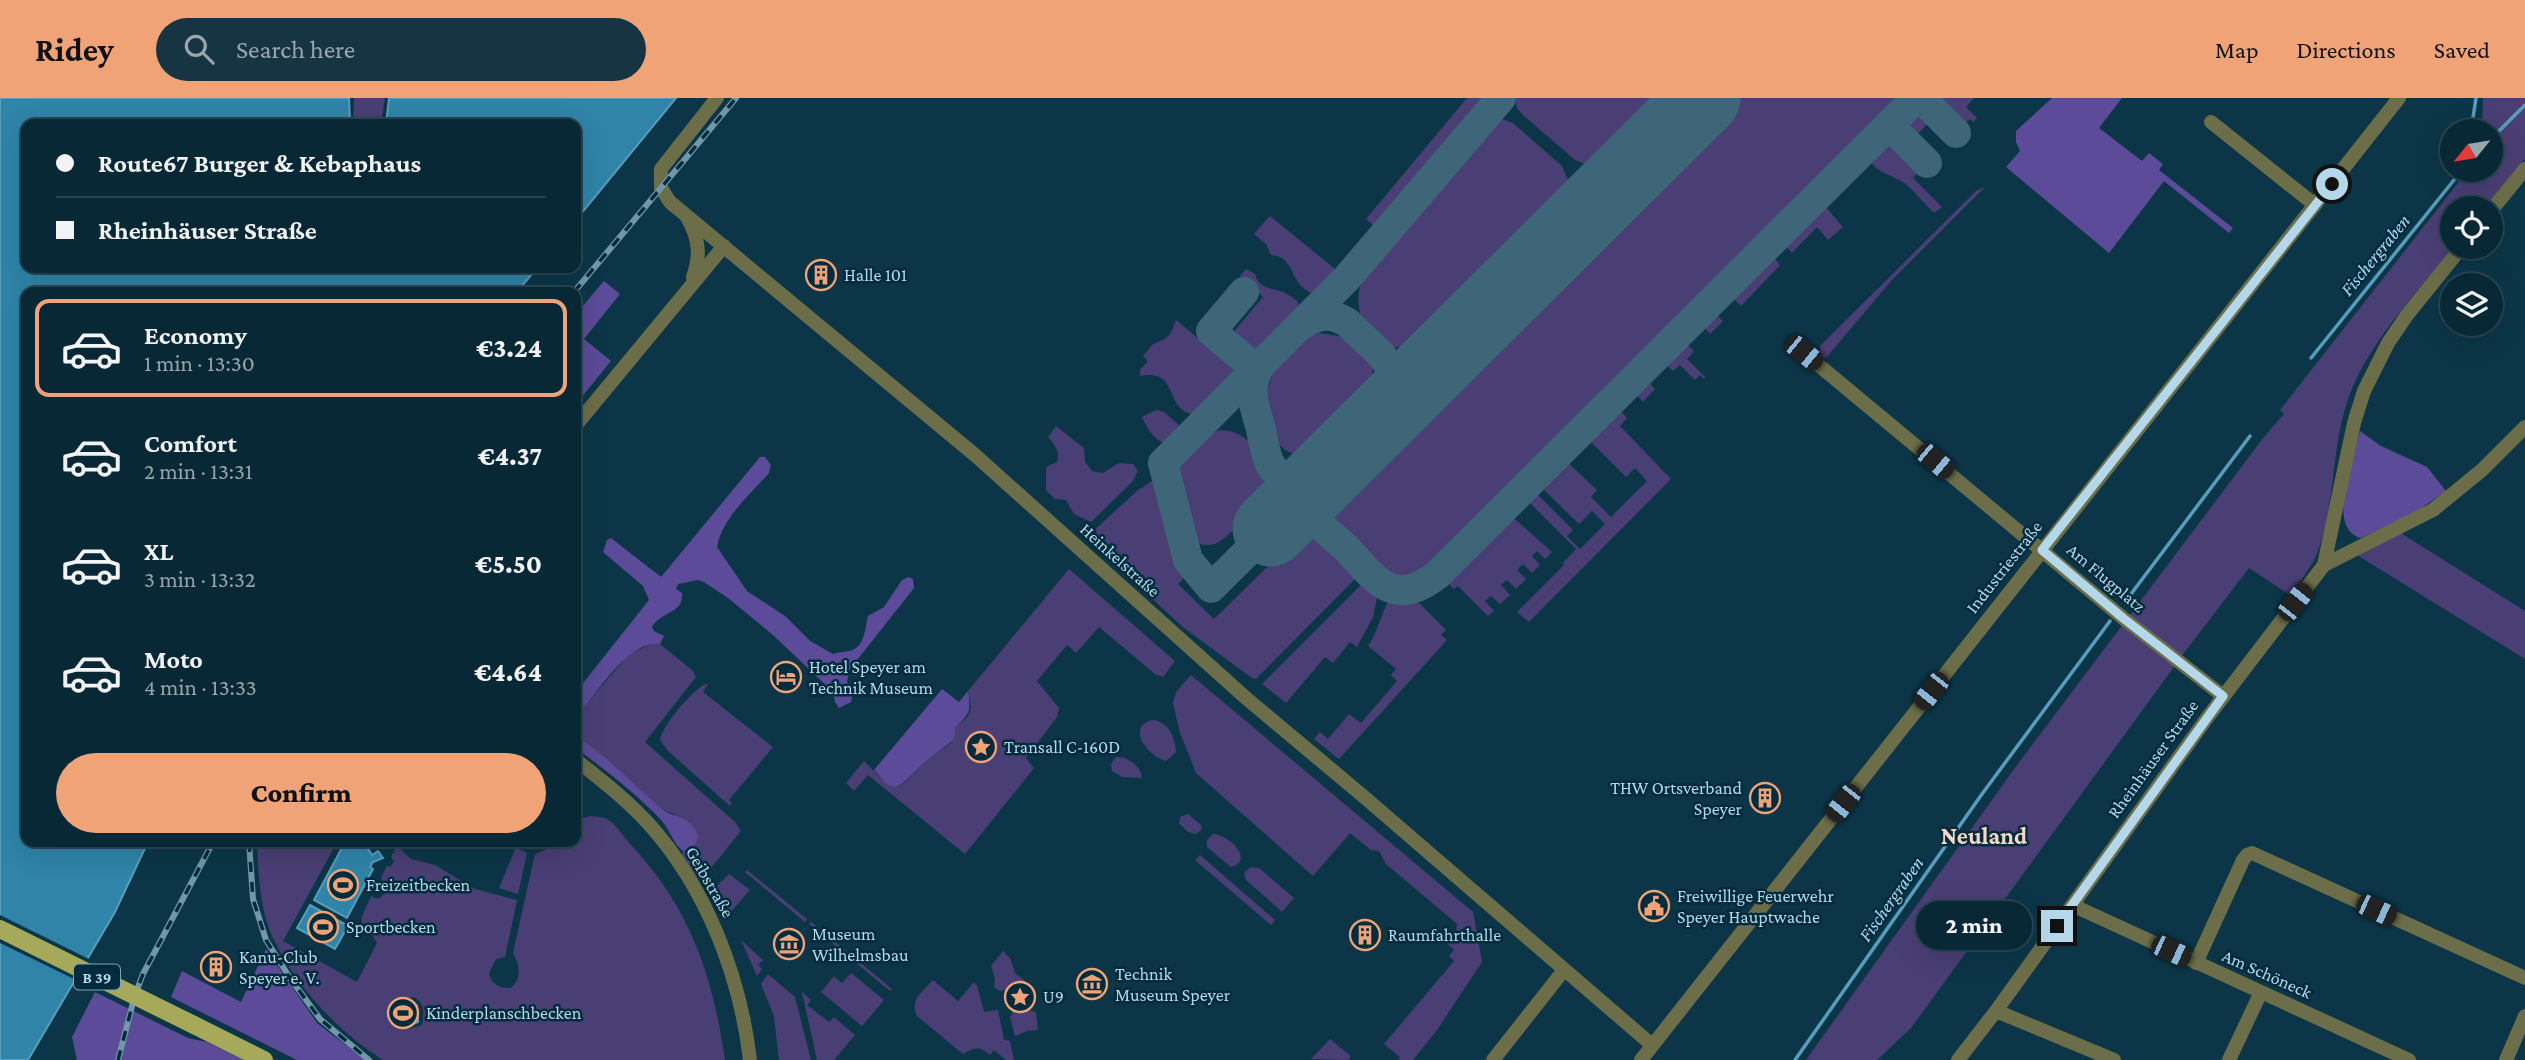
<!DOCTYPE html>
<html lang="en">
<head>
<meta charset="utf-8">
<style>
	body { margin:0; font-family:"Crimson Pro",serif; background:#173442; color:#f1f3f6; height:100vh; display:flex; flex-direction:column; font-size:26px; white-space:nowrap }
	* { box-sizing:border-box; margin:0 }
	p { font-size:23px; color:#99a6ad }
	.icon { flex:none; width:38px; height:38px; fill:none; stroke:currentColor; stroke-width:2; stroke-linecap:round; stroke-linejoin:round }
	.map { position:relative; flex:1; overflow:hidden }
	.drawer { position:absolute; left:21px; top:189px; width:560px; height:560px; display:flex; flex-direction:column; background:#092836; border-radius:14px; box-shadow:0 7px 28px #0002,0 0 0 2px #294451 }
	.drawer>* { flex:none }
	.hud { position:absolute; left:21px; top:21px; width:560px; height:154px; border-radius:14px; box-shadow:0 7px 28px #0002,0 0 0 2px #294451; display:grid; align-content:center; height:154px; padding:0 35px; background:#092836 }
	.needle { width:46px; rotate:240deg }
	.buttons { position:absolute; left:2440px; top:21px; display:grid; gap:14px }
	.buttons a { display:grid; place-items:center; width:63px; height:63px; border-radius:50%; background:#092836; box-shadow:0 7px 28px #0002,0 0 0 2px #294451; font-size:35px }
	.end { position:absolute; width:32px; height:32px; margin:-16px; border:9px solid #b4d8ea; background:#111; box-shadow:0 0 0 4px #111 }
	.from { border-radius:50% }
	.bubble { position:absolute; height:49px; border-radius:24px; background:#092836; box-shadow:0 7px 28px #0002,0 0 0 2px #294451; font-size:23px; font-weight:800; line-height:49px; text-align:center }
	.car { position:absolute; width:21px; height:42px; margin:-21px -10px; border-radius:9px; box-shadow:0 0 5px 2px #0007; background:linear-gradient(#222 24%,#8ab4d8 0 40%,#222 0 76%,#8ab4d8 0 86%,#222 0) }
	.hud b { display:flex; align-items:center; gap:24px; height:66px; font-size:26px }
	.hud b+b { border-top:2px solid #294451 }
	.hud i { width:18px; height:18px; background:#f1f3f6 }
	ul { padding:12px 0 0; list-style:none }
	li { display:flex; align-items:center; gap:21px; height:98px; margin:0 14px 10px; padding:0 21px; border:4px solid transparent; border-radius:14px }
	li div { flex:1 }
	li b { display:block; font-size:26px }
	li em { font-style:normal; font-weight:800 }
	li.current { border-color:#efa377 }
	li>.icon { width:63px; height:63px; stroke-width:1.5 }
	.primary-button { display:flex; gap:14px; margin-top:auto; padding:14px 35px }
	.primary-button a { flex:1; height:80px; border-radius:42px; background:#efa377; color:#111; font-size:28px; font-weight:800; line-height:80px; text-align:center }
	header { display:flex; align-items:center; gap:42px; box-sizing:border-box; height:98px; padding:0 35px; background:#efa377; color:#111 }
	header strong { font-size:33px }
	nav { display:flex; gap:38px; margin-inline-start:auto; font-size:24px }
	.search { width:490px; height:63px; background:#173442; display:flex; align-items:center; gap:18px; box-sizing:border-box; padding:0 24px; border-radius:38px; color:#99a6ad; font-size:26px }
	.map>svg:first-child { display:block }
</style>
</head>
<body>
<header>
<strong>Ridey</strong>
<div class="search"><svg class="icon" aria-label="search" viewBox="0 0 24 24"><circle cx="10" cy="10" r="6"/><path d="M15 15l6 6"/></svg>Search here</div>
<nav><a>Map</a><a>Directions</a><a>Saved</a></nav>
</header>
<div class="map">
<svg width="2525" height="962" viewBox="0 0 2525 962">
	<rect width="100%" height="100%" fill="#0c3648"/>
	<!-- green -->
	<path fill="#493f74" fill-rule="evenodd" d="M354 0H385L381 26H353Z
		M1467 0H1489L1377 130 1366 121Z
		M1515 0H1666L1601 65 1593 69 1575 62 1523 17 1517 10Z
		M1739 0H1907L1427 477C1419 482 1410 487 1400 486 1379 482 1344 441 1329 424L1326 416 1327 410Z
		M1932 0H1974L1966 9 1977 20 1973 24 1970 21 1961 30Z
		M2483 0H2525V61L2485 110H2452V149H2454C2416 196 2369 243 2348 301 2331 350 2336 404 2318 453 2312 469 2300 483 2290 497L2249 470 2184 555 1911 930 1877 962H1806L2017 667 2264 339 2284 316 2280 312 2468 72H2490V33H2482Z
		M1917 9 1922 11 1932 21 1913 41 1904 33 1901 25Z
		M1502 21 1513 25 1562 68 1569 84 1567 98 1420 244C1412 247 1402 251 1393 249 1363 243 1352 207 1362 182L1487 31Z
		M1890 38 1922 69 1913 80 1942 109 1934 115C1925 106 1916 95 1907 87 1895 77 1872 75 1868 57L1885 40Z
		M1985 89 1892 182 1825 261 1820 255V248L1976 93Z
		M1818 106 1824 107 1843 129 1828 142 1817 129 1792 155 1785 147 1787 137Z
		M1270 118 1340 175 1320 198C1286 190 1299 159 1271 157L1266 146 1254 136Z
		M1772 157 1780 167 1741 208 1728 195 1765 159Z
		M1246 171 1255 176C1259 191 1271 190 1283 194 1289 196 1294 201 1298 204L1300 217 1265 250C1251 255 1238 247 1235 232L1263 199 1240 178Z
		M1712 212 1723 223 1710 236 1699 224Z
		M1176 222 1206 247 1225 256 1235 266 1232 284 1199 316C1162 318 1182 269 1140 278V272L1148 263 1143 258 1153 246C1167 241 1171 238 1176 222Z
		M1320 235 1345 239 1351 242 1365 254 1373 270 1370 294 1313 351C1264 382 1237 257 1320 235Z
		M1683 242 1694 253 1687 261 1705 279 1704 281 1700 277 1695 282 1680 267 1673 273 1661 262Z
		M1644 279 1655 291 1643 304 1632 292Z
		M1616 307 1627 320 1620 328 1671 381 1529 524 1517 514 1564 467 1563 465 1576 451 1524 399 1533 392 1573 432 1567 438 1580 451 1605 426 1592 413 1579 426 1541 389 1540 383 1563 360 1597 392 1591 399 1611 419 1647 383 1635 370 1626 379 1585 338Z
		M1156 312 1164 314 1180 328V335L1170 345C1155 346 1148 331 1142 319Z
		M1056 328 1084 350 1085 364 1092 373 1103 375 1119 365 1133 366 1138 373 1133 383 1091 424 1074 416 1066 402 1055 401 1046 392V369L1057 364C1061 354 1054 346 1048 339Z
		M1221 332C1254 333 1272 369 1261 398 1257 409 1228 440 1217 445 1208 449 1199 447 1193 441 1185 433 1184 421 1182 411 1175 383 1172 369 1194 348 1203 340 1210 334 1221 332Z
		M1152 383 1160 390 1163 396 1186 478 1178 486 1214 521 1304 433C1309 432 1312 432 1316 433 1327 437 1356 469 1356 480L1256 581 1252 580 1184 530 1090 444V436L1137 393Z
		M1508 415 1552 454 1545 461 1537 453 1532 458 1540 467 1532 475 1523 466 1517 472 1526 481 1516 491 1507 482 1501 487 1510 497 1500 506 1491 498 1485 503 1494 513 1488 518 1458 488 1454 491 1443 480Z
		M2399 434 2525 513V561L2357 457Z
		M1069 471 1175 563 1163 579 1155 576 1099 529 1076 555 1067 547 1037 583 1059 610 1057 619 1026 660 1034 670 965 756 868 677 854 693 846 685 864 663 880 679 896 689 904 685 924 665 951 645 955 630 968 618 971 609 968 593Z
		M1369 486 1378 494 1373 519 1357 549 1350 544 1333 565 1325 559 1286 605 1262 586 1361 487Z
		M1392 499H1413L1446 532 1441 537 1447 542 1339 661 1314 641 1320 634 1328 641 1349 616 1361 625 1397 583 1391 577 1396 571 1368 548C1378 535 1384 505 1392 499Z
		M653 545 660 546 693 573 696 579 645 644 735 724 741 733 702 781H698L682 757 683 753 689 752 675 716C649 710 630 681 611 664 599 655 587 646 576 636V618L629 556Z
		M1191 577 1473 814 1482 864 1437 932 1413 962H1398L1400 959 1384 946 1454 863 1449 858 1454 852 1447 846 1456 836 1457 826 1386 766 1379 753 1371 752 1350 735 1313 778 1196 675 1180 635 1173 605 1176 594Z
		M706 586H708L703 594 773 649 729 702 732 705 730 708 668 653 660 642C662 628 693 591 706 586Z
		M1152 622C1168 623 1175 639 1176 654L1166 663C1149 659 1125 630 1152 622Z
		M1116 659C1127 658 1142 669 1142 680L1122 679 1112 673 1111 666Z
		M1188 716 1201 727 1202 731 1196 736 1188 734 1179 725 1180 719Z
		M591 718C595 719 603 719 607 721 616 726 625 741 633 749 691 812 713 879 725 962H383C339 934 298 891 275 844 260 815 258 776 257 744H337L283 843 357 884 377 845 373 838 359 830 362 822 361 821 371 798 378 801 386 795V788L381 780 387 768 390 769 394 764 391 759 397 748 411 761 435 767 475 791 517 802 505 859 496 861 489 875C491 887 500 890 511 890 522 881 520 866 513 855L535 756 547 751 551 744H576V722ZM414 899C425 904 424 917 422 927L410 931 398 930 390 922 387 910 396 903Z
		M1213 736C1224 737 1241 748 1241 761L1237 767 1231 769 1207 749V742Z
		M516 749 527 755 518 796 499 790Z
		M1200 757 1275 822 1271 827 1195 762Z
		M1251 769 1259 770 1294 800 1282 814 1246 782 1244 775Z
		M747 772 807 821 805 824 745 774Z
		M729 776 750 792 728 817 715 790Z
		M811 824 892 891 890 893 809 826Z
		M741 842 763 862 758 867 762 871 757 878Z
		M1003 853 1010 860 1015 875 1025 883 1015 890 1000 893 994 889 995 881 991 868Z
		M851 875 884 902 862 928 821 894 834 878 842 885Z
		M768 876 795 899 811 962H779L774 918 761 886Z
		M933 882 958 903 974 884 977 888 984 914 998 912 1004 942 1010 943 1014 962H1006L994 952 990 957C980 948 974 949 963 956L917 918C909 902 923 893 933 882Z
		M802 894 811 902 807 907 829 924 834 919 855 937 834 962H817Z
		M1022 910 1036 914 1038 932 1027 933 1015 938 1010 919 1013 914Z
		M1330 941 1351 958 1348 962 1311 961Z"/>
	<!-- forest -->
	<path fill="#5b4b98" d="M2052 0H2122L2099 30 2142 63 2149 55 2163 66 2159 72 2233 130 2229 135 2164 83 2109 155 2006 69 2020 53 2016 44V33Z
		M604 183 620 196 584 241 611 263 576 306V216Z
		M2360 333 2381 348 2427 369 2446 393 2413 416 2361 440C2325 431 2354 358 2360 333Z
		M760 359H765L771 367 769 375C750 397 722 420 717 449L747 493 785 518 810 543 833 556C839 554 844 554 850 553 865 549 865 530 868 518L884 509 902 482 909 479 913 481 914 490 850 571 847 583 852 599 851 604 839 610 835 604 833 594 773 537 728 500 704 484 698 482 678 486 676 491 682 495C684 516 661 513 652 529L654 533 664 538 660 546C628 541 597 597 576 618V594L649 502 643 488 603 454 607 442 611 440 661 479Z
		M942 591 959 604 968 593C971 615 970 614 955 630V638L951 644 924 665 903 685 896 689 888 687 874 672Z
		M576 636C588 647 602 656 614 667 630 682 645 697 662 711 672 719 686 718 694 730 702 741 695 751 683 753 673 746 670 731 661 722 636 695 605 672 576 650Z
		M266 851 317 925 365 962H297L171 899 182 873 241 904Z
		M95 894 188 940 207 944 244 962H77L72 939Z"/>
	<!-- water -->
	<path fill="#2f84a8" stroke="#579dbc" stroke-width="2" d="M0 0H349L350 26H26V170H537L517 194H26V744H148L115 814 28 962H0Z
		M389 0H676L576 122V26H386Z
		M345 744H374L367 749 372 757 378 753 383 760 373 764 370 769 373 771 347 820 314 802Z
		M310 807 348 828 335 851 297 830Z
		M413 904 417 908 415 914 418 920V924L413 926 407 922 395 923 392 914Z"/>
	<!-- pier -->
	<path fill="#0c3648" d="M0 817 91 862 78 883 0 845Z"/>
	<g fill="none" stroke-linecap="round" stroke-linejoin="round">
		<!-- stream -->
		<path stroke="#579dbc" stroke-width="3.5" d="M2471 33 2476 0
			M2490 42 2525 7
			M2311 260 2462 72
			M2125 504 2250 338
			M1795 962 1982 696 2110 523"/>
		<!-- taxiway -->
		<path stroke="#3e6678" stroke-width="30" d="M1921 0 1956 35
			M1889 27 1927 65
			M1244 194 1211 233 1256 271
			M1305 225C1321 216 1332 215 1348 225 1377 255 1412 272 1385 316
			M1390 267 1411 274 1434 268
			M1260 268C1247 290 1254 308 1261 331 1263 342 1265 354 1269 364 1281 387 1307 386 1327 374
			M1316 385 1309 396V414C1319 429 1335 439 1348 452 1377 484 1395 510 1437 477L1916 0
			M1270 431 1211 490 1188 462 1163 365 1347 180 1501 0"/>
		<!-- runway -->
		<path stroke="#3e6678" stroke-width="75" d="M1270 431 1703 0"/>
		<!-- minor -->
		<path stroke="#6c6e49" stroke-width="14" d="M2211 24 2315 107
			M2490 114 2525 71
			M687 119C699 140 701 157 693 179
			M1804 255 2123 520 2223 598
			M576 327 724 148
			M2324 467 2433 412 2482 372 2525 329
			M576 662C601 682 626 701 648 725 706 789 740 877 750 962
			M2072 807 2409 962
			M2196 865 2243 762 2247 757 2252 755 2525 880
			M1996 913 2114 962
			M1493 962 1564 872
			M1958 962 1996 913 2207 620 2324 467 2354 325 2364 293 2388 245 2407 217 2462 149
			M2229 962 2261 894
			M2506 962 2525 918"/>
		<!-- tertiary -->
		<path stroke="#6c6e49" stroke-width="14" d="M717 0 661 71V90L670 104 975 357 1246 600 1363 698 1652 947
			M1641 962 2399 0"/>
		<!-- primary -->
		<path stroke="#a7a95a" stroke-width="18" d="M194 927 264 962"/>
		<!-- rail casing -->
		<g stroke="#7197a9" stroke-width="6">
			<path id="rail" d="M574 194 736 0
				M249 744 253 801 266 842 290 880 320 921 369 962
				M118 962 135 897 143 876 213 744"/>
		</g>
		<!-- rail -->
		<use href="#rail" stroke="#002c3d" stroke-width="3.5" stroke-dasharray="10" stroke-linecap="butt"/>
		<!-- primary-bridge -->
		<path stroke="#a7a95a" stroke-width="18" d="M0 831 194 927"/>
	</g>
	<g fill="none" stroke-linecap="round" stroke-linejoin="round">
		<!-- route -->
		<path stroke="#b4d8ea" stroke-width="9" d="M2057 828 2223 598 2123 520 2042 452 2332 86"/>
	</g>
	<!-- icons -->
	<defs>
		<g id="building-ring" transform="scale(1.575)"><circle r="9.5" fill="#002c3d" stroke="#efa377" stroke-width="1.5"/><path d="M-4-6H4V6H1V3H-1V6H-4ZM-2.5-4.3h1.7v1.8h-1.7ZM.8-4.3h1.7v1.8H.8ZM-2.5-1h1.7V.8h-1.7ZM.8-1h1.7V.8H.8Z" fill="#efa377"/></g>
		<g id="hotel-ring" transform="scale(1.575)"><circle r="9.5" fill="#002c3d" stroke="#efa377" stroke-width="1.5"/><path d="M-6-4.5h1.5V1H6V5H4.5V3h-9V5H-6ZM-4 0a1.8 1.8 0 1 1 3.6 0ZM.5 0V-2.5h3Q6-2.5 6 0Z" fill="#efa377"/></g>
		<g id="sight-ring" transform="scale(1.575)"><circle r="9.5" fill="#002c3d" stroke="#efa377" stroke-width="1.5"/><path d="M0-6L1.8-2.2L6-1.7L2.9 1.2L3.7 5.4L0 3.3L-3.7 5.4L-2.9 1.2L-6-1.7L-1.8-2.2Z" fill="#efa377"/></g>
		<g id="stadium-ring" transform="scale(1.575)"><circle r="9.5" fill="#002c3d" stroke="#efa377" stroke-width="1.5"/><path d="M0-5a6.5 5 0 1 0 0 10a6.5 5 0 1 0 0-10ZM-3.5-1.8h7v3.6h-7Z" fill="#efa377"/></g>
		<g id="civic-ring" transform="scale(1.575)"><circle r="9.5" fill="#002c3d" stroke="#efa377" stroke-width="1.5"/><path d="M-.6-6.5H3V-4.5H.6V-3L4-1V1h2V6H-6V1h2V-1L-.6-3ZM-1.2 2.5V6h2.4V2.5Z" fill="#efa377"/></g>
		<g id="museum-ring" transform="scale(1.575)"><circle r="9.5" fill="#002c3d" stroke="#efa377" stroke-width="1.5"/><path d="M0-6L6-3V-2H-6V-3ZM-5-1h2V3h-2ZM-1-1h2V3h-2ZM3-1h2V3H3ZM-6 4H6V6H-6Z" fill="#efa377"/></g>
	</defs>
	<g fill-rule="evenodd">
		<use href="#building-ring" x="821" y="177"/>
		<use href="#hotel-ring" x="786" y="579"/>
		<use href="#sight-ring" x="981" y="649"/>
		<use href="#building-ring" x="1765" y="700"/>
		<use href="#stadium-ring" x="343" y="787"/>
		<use href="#civic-ring" x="1654" y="808"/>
		<use href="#stadium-ring" x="323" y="829"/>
		<use href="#building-ring" x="1365" y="837"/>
		<use href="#museum-ring" x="789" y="846"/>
		<use href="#building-ring" x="216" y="869"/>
		<use href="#museum-ring" x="1092" y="886"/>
		<use href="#sight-ring" x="1020" y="899"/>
		<use href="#stadium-ring" x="403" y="915"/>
	</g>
	<g text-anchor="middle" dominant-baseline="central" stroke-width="5" stroke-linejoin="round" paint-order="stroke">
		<!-- shield labels -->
		<rect fill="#002c3d" stroke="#7ea4b6" stroke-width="2" x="74" y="866.5" width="46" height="25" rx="5"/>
		<g font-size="16" font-weight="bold" fill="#b4d8ea">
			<text x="97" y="879">B 39</text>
		</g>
		<!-- poi labels -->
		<g font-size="18" fill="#b4d8ea" stroke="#002c3d" text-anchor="start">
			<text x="844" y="177">Halle 101</text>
			<text x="809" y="569">Hotel Speyer am<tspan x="809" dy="21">Technik Museum</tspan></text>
			<text x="1004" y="649">Transall C-160D</text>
			<text x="1742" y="690" text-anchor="end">THW Ortsverband<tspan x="1742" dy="21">Speyer</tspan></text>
			<text x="366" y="787">Freizeitbecken</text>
			<text x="1677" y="798">Freiwillige Feuerwehr<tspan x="1677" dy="21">Speyer Hauptwache</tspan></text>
			<text x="346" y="829">Sportbecken</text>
			<text x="812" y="836">Museum<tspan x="812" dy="21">Wilhelmsbau</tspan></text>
			<text x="1388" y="837">Raumfahrthalle</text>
			<text x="239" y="859">Kanu-Club<tspan x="239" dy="21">Speyer e. V.</tspan></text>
			<text x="1115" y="876">Technik<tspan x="1115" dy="21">Museum Speyer</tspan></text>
			<text x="1043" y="899">U9</text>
			<text x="426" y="915">Kinderplanschbecken</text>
		</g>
		<!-- street labels -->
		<g font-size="18" fill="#b4d8ea" stroke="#002c3d">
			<text transform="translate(1120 462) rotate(42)">Heinkelstraße</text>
			<text transform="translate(2004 469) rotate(-52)">Industriestraße</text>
			<text transform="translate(2106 480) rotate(40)">Am Flugplatz</text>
			<text transform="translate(2153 661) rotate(-54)">Rheinhäuser Straße</text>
			<text transform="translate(710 784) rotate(60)">Geibstraße</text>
			<text transform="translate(2267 876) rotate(24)">Am Schöneck</text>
		</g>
		<!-- water labels -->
		<g font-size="19" font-style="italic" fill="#aadaf2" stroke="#002c3d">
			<text transform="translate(2375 157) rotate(-51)">Fischergraben</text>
			<text transform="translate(1891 801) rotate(-55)">Fischergraben</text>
		</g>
		<!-- district labels -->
		<g font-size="24" font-weight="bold" fill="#f5d7c7" stroke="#002c3d">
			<text x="1984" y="737">Neuland</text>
		</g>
	</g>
</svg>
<div class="buttons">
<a><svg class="needle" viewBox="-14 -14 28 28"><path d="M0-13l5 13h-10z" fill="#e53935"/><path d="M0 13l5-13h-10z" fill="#99a6ad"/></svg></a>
<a><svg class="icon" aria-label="locate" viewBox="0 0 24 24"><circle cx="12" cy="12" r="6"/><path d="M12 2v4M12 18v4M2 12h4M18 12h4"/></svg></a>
<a><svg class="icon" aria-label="layers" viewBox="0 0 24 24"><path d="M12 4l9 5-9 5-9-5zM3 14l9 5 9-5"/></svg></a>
</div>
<i class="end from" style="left:2332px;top:86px"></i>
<i class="end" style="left:2057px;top:828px"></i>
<div class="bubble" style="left:1916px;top:803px;width:116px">2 min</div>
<i class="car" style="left:1804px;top:255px;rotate:129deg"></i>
<i class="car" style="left:1935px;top:363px;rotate:130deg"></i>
<i class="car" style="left:2295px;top:504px;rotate:38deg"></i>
<i class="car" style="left:1931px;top:593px;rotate:218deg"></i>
<i class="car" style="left:1843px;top:705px;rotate:218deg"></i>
<i class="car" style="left:2376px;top:812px;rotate:115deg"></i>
<i class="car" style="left:2171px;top:853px;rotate:115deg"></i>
<div class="hud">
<b><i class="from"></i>Route67 Burger &amp; Kebaphaus</b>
<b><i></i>Rheinhäuser Straße</b>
</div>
<section class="drawer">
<ul>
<li class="current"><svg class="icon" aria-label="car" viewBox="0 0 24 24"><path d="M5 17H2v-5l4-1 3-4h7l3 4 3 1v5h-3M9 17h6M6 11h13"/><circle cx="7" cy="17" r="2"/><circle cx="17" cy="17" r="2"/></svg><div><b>Economy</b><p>1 min · 13:30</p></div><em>€3.24</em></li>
<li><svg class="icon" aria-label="car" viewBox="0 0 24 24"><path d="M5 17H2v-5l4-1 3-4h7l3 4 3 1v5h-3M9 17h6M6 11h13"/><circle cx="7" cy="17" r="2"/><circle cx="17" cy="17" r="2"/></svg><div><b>Comfort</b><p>2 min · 13:31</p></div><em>€4.37</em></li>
<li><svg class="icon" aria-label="car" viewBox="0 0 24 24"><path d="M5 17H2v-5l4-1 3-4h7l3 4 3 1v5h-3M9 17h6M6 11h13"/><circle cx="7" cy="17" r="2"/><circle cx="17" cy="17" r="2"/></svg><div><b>XL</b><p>3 min · 13:32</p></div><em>€5.50</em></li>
<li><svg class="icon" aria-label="car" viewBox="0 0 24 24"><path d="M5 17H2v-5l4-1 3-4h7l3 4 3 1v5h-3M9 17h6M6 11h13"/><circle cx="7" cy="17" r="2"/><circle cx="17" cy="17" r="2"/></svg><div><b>Moto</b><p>4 min · 13:33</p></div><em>€4.64</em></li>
</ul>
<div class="primary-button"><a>Confirm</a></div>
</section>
</div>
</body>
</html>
